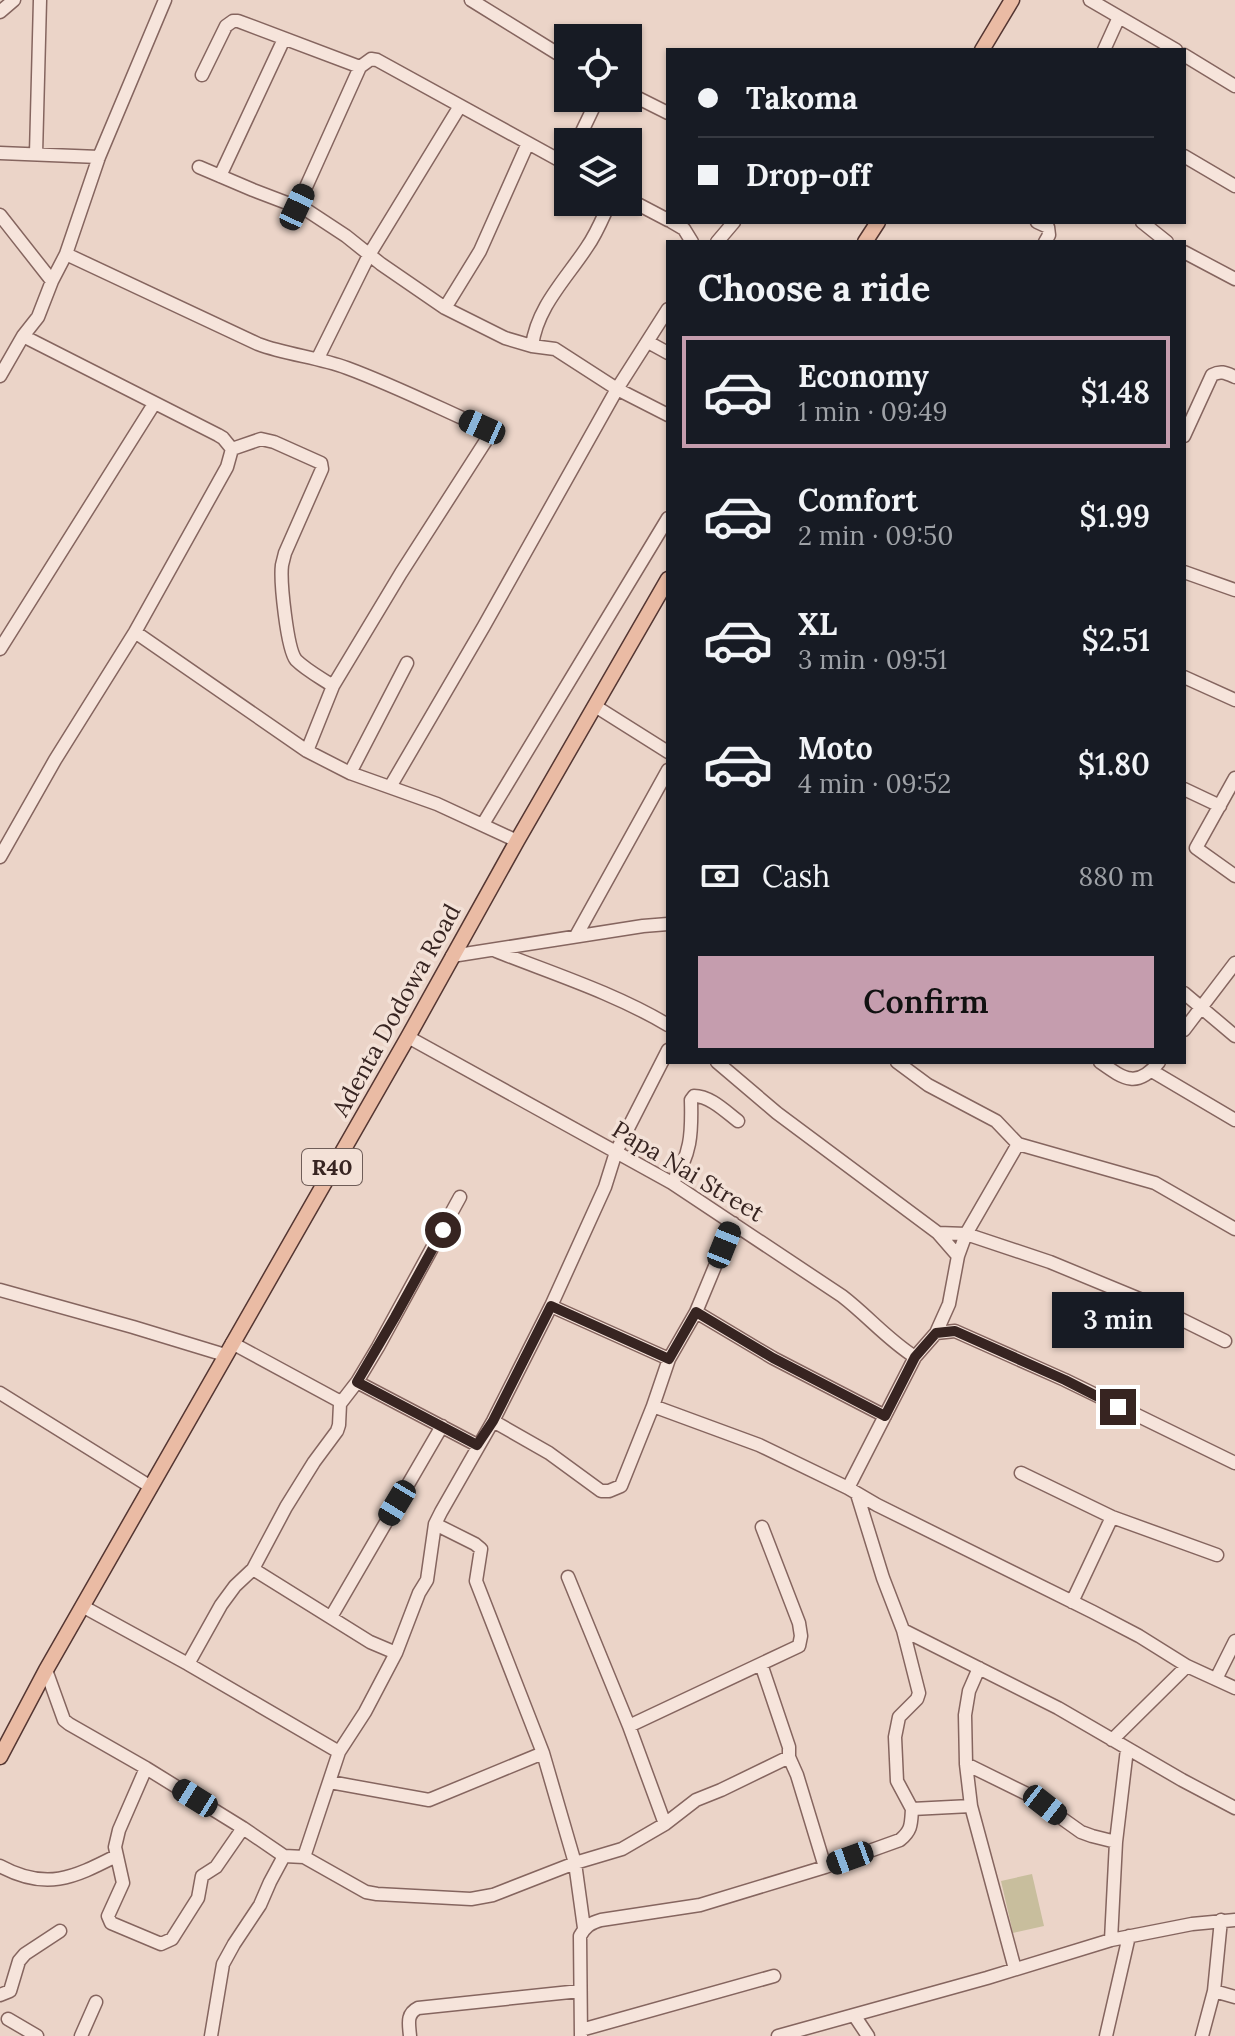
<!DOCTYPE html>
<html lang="en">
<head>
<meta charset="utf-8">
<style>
	body { margin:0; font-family:Lora,serif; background:#20242c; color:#f1f3f6; height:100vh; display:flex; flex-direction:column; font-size:30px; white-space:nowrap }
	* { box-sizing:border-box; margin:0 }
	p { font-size:26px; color:#9ea1a6 }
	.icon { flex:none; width:44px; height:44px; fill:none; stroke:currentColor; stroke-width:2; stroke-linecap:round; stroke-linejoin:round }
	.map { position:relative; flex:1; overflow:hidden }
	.sheet { position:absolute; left:666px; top:240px; width:520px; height:824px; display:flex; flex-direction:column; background:#171b24; border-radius:0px; box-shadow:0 2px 6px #0004 }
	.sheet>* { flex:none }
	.top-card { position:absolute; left:666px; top:48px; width:520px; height:176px; border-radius:0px; box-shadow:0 2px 6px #0004; display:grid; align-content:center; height:176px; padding:0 32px; background:#171b24 }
	.controls { position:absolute; left:554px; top:24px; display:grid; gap:16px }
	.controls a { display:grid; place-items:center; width:88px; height:88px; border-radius:0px; background:#171b24; box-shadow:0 2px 6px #0004; font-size:40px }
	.end { position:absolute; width:36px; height:36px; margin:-18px; border:10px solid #372421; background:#fff; box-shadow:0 0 0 4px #fff }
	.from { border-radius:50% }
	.bubble { position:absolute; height:56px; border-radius:0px; background:#171b24; box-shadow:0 2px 6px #0004; font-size:26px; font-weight:600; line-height:56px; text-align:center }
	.car { position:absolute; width:24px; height:48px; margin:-24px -12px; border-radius:10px; box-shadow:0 0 6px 2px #0007; background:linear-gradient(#222 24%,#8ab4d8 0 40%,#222 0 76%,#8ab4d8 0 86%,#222 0) }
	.top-card b { display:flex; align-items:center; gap:28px; height:76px; font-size:30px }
	.top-card b+b { border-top:2px solid #363941 }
	.top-card i { width:20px; height:20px; background:#f1f3f6 }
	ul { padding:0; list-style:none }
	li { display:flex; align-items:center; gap:24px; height:112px; margin:0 16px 12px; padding:0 16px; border:4px solid transparent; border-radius:0px }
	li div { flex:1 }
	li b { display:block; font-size:30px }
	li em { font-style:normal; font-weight:600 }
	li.current { border-color:#c59dae }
	li>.icon { width:72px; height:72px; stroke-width:1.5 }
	h2 { padding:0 32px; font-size:36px; line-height:96px }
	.pay { display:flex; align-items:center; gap:20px; height:88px; padding:0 32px; font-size:30px }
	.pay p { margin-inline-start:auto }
	.button { display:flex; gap:16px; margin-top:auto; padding:16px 32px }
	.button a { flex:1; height:92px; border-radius:0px; background:#c59dae; color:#111; font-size:32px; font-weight:600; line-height:92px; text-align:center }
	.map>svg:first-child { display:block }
</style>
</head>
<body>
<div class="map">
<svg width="1235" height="2036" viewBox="0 0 1235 2036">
	<rect width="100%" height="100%" fill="#ebd4c8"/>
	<!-- park -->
	<path fill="#c8be9d" d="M1032 1874 1044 1926 1013 1933 1001 1881Z"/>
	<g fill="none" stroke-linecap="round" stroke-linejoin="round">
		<!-- minor casing -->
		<g stroke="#85655f" stroke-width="15">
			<path id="minor" d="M471 0 568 60
				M1090 0 1176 50
				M0 12 14 0
				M1104 50 1119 17
				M1184 55 1235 86
				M202 75 226 26 233 21H238L360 67
				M628 93 668 113
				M577 142 598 98
				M0 153 99 157
				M36 154 40 0
				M1184 156 1235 186
				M199 167 253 190 308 211 346 236 381 264 445 308 505 338 532 346 555 349 617 389 668 415
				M220 176 284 39
				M628 199 668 220
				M297 207 360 67 371 59 377 60 568 165
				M0 215 52 281
				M672 222 684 229 692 242
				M1037 222 1048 227 1049 235 1045 242
				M1142 222 1167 242
				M717 242 734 222
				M1184 252 1235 279
				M66 254 258 344C287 355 318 357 347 368 393 385 437 407 482 427L487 432V439L401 573 333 686 307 751
				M445 308 480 251 528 143
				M648 342 668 353
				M532 346C537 307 566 279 587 247 597 233 603 217 610 202
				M318 358 369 255 460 106
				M0 376 23 336 38 317 52 281 66 254 99 157 165 0
				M1184 436 1212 375C1221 370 1226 373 1235 377
				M232 449 261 439 274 442 321 463 322 469 285 553C284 557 283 561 282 565 280 581 287 649 296 660 306 670 321 678 333 686
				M1184 572 1235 590
				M135 632 307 751 350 773 437 804 517 841
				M0 649 154 404
				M1184 677 1235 700
				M595 706 668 752
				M350 773 407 663
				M1235 778 1196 848 1235 876
				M390 787 484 626 617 389 668 309
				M1184 789 1220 806
				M483 824 668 518
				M0 857 55 760 135 632 227 467 232 449 223 438 218 435 23 336
				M576 936 668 770
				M496 951C554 974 614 993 668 1025
				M452 956 643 926 668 924
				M1184 993 1235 1036
				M1184 1030 1235 963
				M408 1037 672 1183 842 1296C868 1316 888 1340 915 1357L936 1333 949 1304 958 1256 966 1234 1018 1144
				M717 1062 777 1113 938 1233 958 1256
				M897 1062 928 1085 996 1121 1018 1144 1155 1183 1235 1229
				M1100 1062C1124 1079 1137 1089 1159 1062
				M1152 1071 1235 1120
				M672 1183C691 1155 692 1134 691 1100L694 1096C710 1096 725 1111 738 1121
				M938 1233 966 1234 1050 1262 1142 1300 1225 1341
				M0 1290 133 1327 225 1355
				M551 1306 669 1359 696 1312 733 1223
				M696 1312 773 1358 885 1416
				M936 1333 955 1331 1065 1380 1235 1463
				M232 1343 341 1402
				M357 1382 477 1445
				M0 1393 151 1487
				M653 1406 669 1359
				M493 1421 549 1453 601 1491H609L621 1486 653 1406 759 1445 848 1488 877 1505 1093 1612 1139 1636 1187 1666 1235 1688
				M1021 1473 1112 1517 1217 1555
				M848 1488 915 1357
				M857 1494 883 1578 903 1630 919 1693 917 1699 899 1717 895 1737 897 1781 912 1809 971 1806
				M435 1524 475 1544 481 1549 476 1581 543 1753 575 1863 584 1928
				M253 1569 370 1642 396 1653
				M568 1577 629 1726 665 1824
				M1072 1602 1112 1517
				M82 1606 188 1664 339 1752
				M331 1617 442 1426
				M903 1630 1058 1708 1182 1780 1235 1808
				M188 1664 221 1605 235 1586 253 1569 286 1507 314 1462 337 1431 339 1425 340 1404 357 1382 378 1347 460 1197
				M761 1664 789 1747V1757L797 1775 825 1867
				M979 1668 969 1691 965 1715 966 1764 971 1806 1015 1969
				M46 1670 64 1720 69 1724 146 1768 243 1828 284 1856 304 1857 366 1892 377 1894 471 1899 493 1895 575 1863 622 1849 665 1824 696 1800 721 1790 789 1757
				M1216 1679 1235 1641
				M629 1726 799 1646 801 1636 799 1623 762 1527
				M1112 1740 1187 1666
				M966 1764 1029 1795 1081 1832 1092 1836 1116 1842
				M146 1768 119 1830 115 1847 123 1883 108 1916 111 1923 161 1944 172 1939 198 1898 202 1876 216 1867 243 1828
				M330 1782 429 1800 543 1753
				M304 1857 339 1752 365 1712 396 1653 419 1593 427 1580 435 1524 441 1512 493 1421 551 1306 605 1187 616 1152 668 1050
				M0 1866C46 1891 73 1878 116 1856
				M1111 1940 1116 1842 1127 1749
				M1214 1991 1235 1997
				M0 1995 10 1991 19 1961 25 1954 60 1931
				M854 2015 868 2036
				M8 2019 37 2036
				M581 2030 774 1976
				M81 2036 96 2002
				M211 2036 223 1964 234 1944 260 1905 270 1882 284 1856
				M410 2036C409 2024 406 2014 418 2008L580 1991
				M581 2036 580 1936C585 1927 590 1923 601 1920L700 1905 825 1867 900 1840C912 1830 911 1824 912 1809
				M778 2036 987 1978 1111 1940 1192 1924 1235 1920
				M1106 2036 1129 1936
				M1202 2036 1214 1991 1221 1920"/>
		</g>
		<!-- major casing -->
		<g stroke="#543632" stroke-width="17">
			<path id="major" d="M982 50 1012 0
				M865 242 878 222
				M0 1757 46 1670 408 1037 517 841 668 579"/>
		</g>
		<!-- minor -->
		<use href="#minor" stroke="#f6e4db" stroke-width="12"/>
		<!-- major -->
		<use href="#major" stroke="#eabba4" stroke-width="14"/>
	</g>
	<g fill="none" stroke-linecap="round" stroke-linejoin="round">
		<!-- route -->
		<path stroke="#372421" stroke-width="10" d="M443 1230 395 1317 357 1382 477 1445 493 1421 551 1306 669 1359 696 1312 773 1358 885 1416 915 1357 936 1333 955 1331 1065 1380 1118 1407"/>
	</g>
	<g text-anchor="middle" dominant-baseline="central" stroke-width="7" stroke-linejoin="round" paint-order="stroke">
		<!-- shield labels -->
		<rect fill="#f3e1d7" stroke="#6f5d58" stroke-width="2" x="302" y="1149" width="60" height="36" rx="6"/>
		<g font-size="22" font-weight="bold" fill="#372421">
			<text x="332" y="1167">R40</text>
		</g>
		<!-- street labels -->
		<g font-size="24" fill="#372421" stroke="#f3e1d7">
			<text transform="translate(396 1010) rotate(-61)">Adenta Dodowa Road</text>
			<text transform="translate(688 1171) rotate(31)">Papa Nai Street</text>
		</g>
	</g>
</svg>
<div class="controls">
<a><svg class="icon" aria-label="locate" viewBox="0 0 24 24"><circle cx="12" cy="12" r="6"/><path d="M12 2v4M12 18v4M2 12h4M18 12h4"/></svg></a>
<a><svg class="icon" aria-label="layers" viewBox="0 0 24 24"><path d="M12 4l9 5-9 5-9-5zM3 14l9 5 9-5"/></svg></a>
</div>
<i class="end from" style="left:443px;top:1230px"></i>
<i class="end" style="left:1118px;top:1407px"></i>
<div class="bubble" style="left:1052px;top:1292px;width:132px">3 min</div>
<i class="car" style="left:297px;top:207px;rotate:25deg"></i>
<i class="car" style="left:482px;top:427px;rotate:294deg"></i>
<i class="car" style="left:724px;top:1245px;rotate:22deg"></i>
<i class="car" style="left:397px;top:1503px;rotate:211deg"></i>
<i class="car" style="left:195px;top:1798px;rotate:302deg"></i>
<i class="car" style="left:1045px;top:1805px;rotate:128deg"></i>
<i class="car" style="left:850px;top:1858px;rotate:250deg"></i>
<div class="top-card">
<b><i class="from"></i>Takoma</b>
<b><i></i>Drop-off</b>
</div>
<section class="sheet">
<h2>Choose a ride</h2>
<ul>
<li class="current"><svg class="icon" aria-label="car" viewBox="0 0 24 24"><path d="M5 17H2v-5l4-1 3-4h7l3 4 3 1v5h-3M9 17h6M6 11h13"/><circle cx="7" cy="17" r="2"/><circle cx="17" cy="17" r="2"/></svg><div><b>Economy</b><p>1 min · 09:49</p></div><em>$1.48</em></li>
<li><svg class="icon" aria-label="car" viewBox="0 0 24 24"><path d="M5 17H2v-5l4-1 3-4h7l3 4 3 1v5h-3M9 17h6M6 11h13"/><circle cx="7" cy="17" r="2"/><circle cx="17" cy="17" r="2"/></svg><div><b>Comfort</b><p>2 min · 09:50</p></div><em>$1.99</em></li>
<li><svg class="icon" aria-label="car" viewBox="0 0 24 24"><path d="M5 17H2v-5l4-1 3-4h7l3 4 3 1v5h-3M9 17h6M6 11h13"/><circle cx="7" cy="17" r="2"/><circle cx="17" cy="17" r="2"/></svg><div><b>XL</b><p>3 min · 09:51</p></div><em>$2.51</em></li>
<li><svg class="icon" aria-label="car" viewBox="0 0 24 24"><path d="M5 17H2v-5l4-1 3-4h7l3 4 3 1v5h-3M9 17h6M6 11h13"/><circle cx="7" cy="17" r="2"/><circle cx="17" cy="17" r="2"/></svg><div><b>Moto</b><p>4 min · 09:52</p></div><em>$1.80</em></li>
</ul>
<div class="pay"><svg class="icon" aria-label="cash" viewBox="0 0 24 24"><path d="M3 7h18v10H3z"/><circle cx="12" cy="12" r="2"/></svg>Cash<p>880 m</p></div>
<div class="button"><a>Confirm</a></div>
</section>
</div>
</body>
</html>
